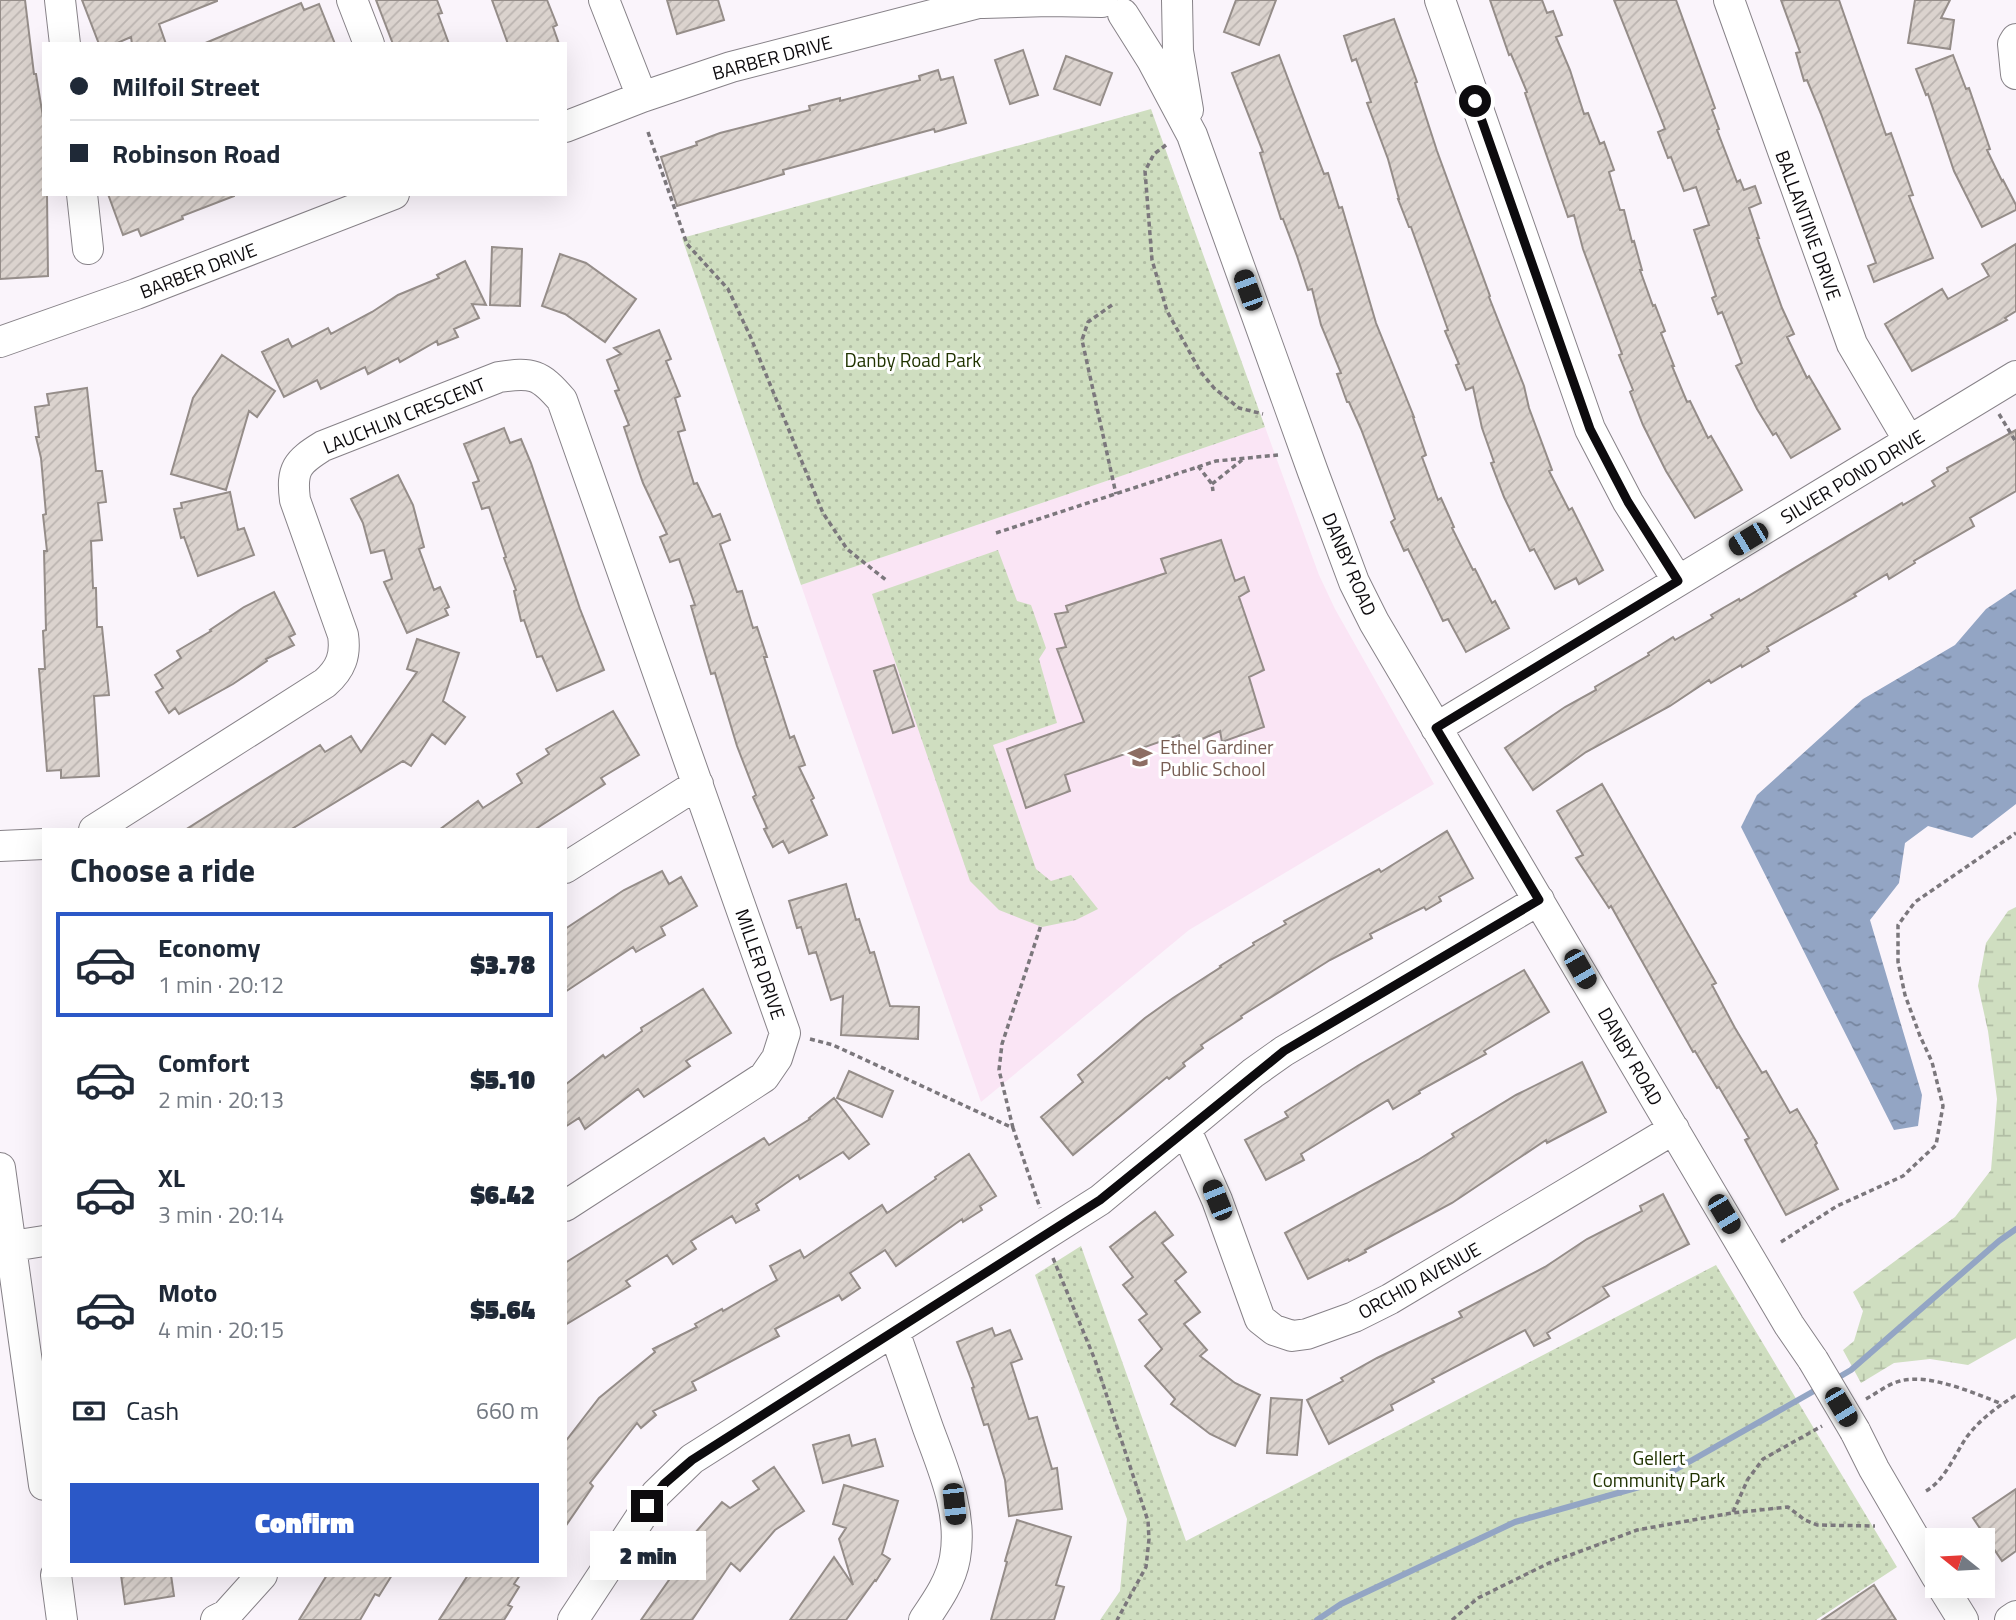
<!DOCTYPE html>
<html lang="en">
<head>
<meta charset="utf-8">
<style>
	body { margin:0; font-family:"Titillium Web",sans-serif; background:#f2f2f3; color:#1f2937; height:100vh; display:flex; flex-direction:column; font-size:26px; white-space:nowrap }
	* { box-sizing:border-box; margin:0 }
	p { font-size:23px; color:#747a83 }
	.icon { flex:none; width:38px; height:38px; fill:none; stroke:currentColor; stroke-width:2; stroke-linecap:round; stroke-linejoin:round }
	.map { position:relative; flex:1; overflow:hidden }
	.drawer { position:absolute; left:42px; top:828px; width:525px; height:749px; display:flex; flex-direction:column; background:#fff; border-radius:0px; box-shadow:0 7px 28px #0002 }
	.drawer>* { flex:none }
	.guide { position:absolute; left:42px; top:42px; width:525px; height:154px; border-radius:0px; box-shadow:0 7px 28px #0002; display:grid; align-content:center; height:154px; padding:0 28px; background:#fff }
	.needle { width:46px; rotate:288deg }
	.tools { position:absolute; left:1925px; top:1528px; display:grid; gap:14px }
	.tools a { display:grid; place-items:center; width:70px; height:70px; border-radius:0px; background:#fff; box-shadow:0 7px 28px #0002; font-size:35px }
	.end { position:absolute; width:32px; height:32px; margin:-16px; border:9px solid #0d0b0e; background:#fff; box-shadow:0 0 0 4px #fff }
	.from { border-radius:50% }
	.bubble { position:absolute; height:49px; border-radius:0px; background:#fff; box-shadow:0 7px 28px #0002; font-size:23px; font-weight:800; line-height:49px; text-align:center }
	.car { position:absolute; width:21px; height:42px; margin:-21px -10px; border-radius:9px; box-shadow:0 0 5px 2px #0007; background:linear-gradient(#222 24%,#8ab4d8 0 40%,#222 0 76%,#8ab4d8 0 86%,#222 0) }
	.guide b { display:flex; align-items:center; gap:24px; height:66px; font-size:26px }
	.guide b+b { border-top:2px solid #e0e1e3 }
	.guide i { width:18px; height:18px; background:#1f2937 }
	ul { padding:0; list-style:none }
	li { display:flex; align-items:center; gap:21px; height:105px; margin:0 14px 10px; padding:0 14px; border:4px solid transparent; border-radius:0px }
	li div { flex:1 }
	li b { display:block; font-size:26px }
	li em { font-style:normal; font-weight:800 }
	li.on { border-color:#2b58c7 }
	li>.icon { width:63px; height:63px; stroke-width:1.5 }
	h2 { padding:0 28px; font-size:32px; line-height:84px }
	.pay { display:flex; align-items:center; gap:18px; height:77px; padding:0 28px; font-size:26px }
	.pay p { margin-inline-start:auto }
	.primary-button { display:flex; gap:14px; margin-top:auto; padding:14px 28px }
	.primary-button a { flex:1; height:80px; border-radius:0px; background:#2b58c7; color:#fff; font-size:28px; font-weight:800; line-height:80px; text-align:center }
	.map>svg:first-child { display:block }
</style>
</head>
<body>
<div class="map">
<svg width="2016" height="1620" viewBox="0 0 2016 1620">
	<defs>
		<pattern id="wetland-marsh" width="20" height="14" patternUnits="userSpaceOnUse" patternTransform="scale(1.75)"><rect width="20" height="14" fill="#cfdec0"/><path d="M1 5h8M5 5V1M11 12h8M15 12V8" fill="none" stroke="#b1bda4"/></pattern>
		<pattern id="park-dots" width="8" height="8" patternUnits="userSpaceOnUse" patternTransform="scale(1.75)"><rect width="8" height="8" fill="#cfdec0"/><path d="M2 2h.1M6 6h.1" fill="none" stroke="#b1bda4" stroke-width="1.8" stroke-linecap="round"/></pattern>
		<pattern id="water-ripples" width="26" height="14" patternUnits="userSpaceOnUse" patternTransform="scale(1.75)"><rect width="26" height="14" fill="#93a5c4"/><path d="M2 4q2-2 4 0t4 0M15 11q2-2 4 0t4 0" fill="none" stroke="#76859e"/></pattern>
		<pattern id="building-hatch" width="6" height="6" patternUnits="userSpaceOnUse" patternTransform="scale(1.75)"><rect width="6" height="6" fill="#dbd3ce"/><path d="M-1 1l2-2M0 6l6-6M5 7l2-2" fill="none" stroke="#bbb4b0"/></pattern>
	</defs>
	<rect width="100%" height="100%" fill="#faf4fb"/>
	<!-- education -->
	<path fill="#fae5f5" d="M1265 427 1319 575 1335 609 1434 784 1189 930 981 1102 801 585Z"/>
	<!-- wetland -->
	<path fill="url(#wetland-marsh)" d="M2016 907V1338L1968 1365 1930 1359 1894 1363 1861 1383 1843 1350 1854 1341 1863 1311 1853 1292 1955 1217 1991 1170 1997 1099 1988 1031 1978 986 1986 943 2008 911Z"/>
	<!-- park -->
	<path fill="url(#park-dots)" d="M1151 109 1265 427 801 585 682 238Z
		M998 550 1017 601 1031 605 1046 648 1039 659 1057 723 993 745 1036 869 1051 881 1071 875 1098 909 1076 920 1042 927 999 910 970 881 872 594Z
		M1081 1246 1186 1541 1716 1265 1897 1567 1816 1620H1100L1120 1591 1127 1519 1035 1275Z"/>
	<!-- water -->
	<path fill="url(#water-ripples)" d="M2016 589V804L1972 838 1928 826 1905 843 1899 883 1870 920 1922 1095 1918 1126 1894 1130 1741 827 1757 795 1863 699 1955 645 1986 609Z"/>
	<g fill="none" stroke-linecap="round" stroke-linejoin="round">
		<!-- stream -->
		<path stroke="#93a5c4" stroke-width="6" d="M1834 1380 1851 1370 1999 1241 2016 1229
			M1317 1620 1341 1604 1515 1522 1650 1484 1821 1387"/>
	</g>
	<!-- building -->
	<path fill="url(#building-hatch)" stroke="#958d89" stroke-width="2" d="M0 0H25L34 74H36L44 123V194H47L48 276 0 279Z
		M82 0H217V1L159 24 166 44H132L131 37 115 44H99Z
		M376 0H437L442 13 438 14 449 44H393Z
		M492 0H547L557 25 553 27 559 44H508Z
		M667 0H718L724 20 677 34Z
		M1236 0H1276L1259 45 1224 32Z
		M1490 0H1542L1547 13 1553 11 1562 35 1556 37 1570 70 1584 114 1588 113 1600 144 1604 142 1614 170 1609 172 1620 210H1624L1632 242 1634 241 1642 270H1640L1653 306 1655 305 1665 331 1661 333 1674 366H1672L1687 402 1690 401 1708 438 1711 436 1742 490 1695 518 1666 471 1643 425 1630 392 1633 390 1619 355 1622 354 1583 249 1574 215 1568 217 1525 93 1527 92 1511 54 1509 55Z
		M1614 0H1676L1715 108 1712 110 1719 129 1717 130 1737 182 1740 180 1744 190 1755 186 1761 203 1749 208 1759 238H1757L1782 308 1794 334 1787 337 1807 378 1809 376 1840 429 1791 458 1776 433 1773 435 1757 409 1736 366 1742 363 1722 312 1718 314 1712 298 1716 296 1694 230 1709 225 1696 187 1684 191 1671 157 1668 158 1658 132 1665 129Z
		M1781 0H1839L1886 135 1891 133 1913 195 1909 196 1933 258 1874 282 1868 266 1876 263 1821 114 1807 80 1804 81 1796 53 1800 52Z
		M1915 0H1950L1941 18 1954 20 1950 49 1908 43Z
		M301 3 304 10 319 4 335 44H203Z
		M1394 19 1417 82 1415 83 1437 151 1490 296 1489 297 1524 386 1529 408 1552 470 1549 471 1569 510 1572 508 1603 570 1579 584 1576 578 1555 589 1534 549 1530 551 1504 497 1491 463 1494 462 1482 428 1473 387 1466 390 1456 365 1459 364 1445 331 1448 330 1411 227H1409L1398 199H1399L1388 159 1367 103 1371 102 1356 59 1352 61 1344 36Z
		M1023 50 1038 95 1010 104 995 60Z
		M1279 55 1324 174 1328 173 1339 208 1342 207 1376 323 1414 417H1413L1426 455 1422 457 1438 500 1441 498 1454 527 1452 528 1473 570 1475 569 1492 603 1495 601 1509 628 1466 652 1448 619 1443 621 1408 549 1404 551 1391 522 1395 519 1361 429 1349 402H1347L1337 374 1341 373 1321 325 1312 289 1308 290 1297 256 1283 219H1281L1260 153 1263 152 1232 73Z
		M1953 55 1966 89 1969 88 1990 149 1987 150 2002 181 2003 180 2016 205V210L1982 227 1954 171 1928 94 1926 95 1916 69Z
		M1066 56 1112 73 1100 105 1054 89Z
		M938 70 941 80 953 77 966 123 935 132 934 129 783 170 784 174 677 206 661 157 697 145 696 142 720 133 810 110 809 106 840 98V101L920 80 919 76Z
		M108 194H234V196L182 216 183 219 141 236 138 229 123 235Z
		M2016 244V311L2005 318 2007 320 1912 371 1885 324 1942 289 1948 299 1989 276 1982 264Z
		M492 247 522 249 520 306 490 305Z
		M560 254 586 263 636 299 605 342 565 314 542 306Z
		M465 261 486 305 472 304 479 318 454 329 458 337 438 345 437 341 400 362 398 358 368 374 365 367 321 389 317 380 284 397 262 352 288 339 292 347 328 328 331 334 372 312 398 295 439 278 437 275Z
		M659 330 671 359 666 361 680 396 675 398 685 430 678 432 694 484 697 483 713 517 720 514 730 540 720 544 737 592 742 591 753 628 757 627 767 657H764L790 738 794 736 805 765 799 767 814 798 811 800 827 835 789 853 783 841 773 847 764 829 767 828 753 797 756 795 737 746 715 673 711 674 691 606 695 605 679 559 670 562 660 537 667 534 643 483 634 457 624 427 629 425 615 391 619 390 607 360 621 354 614 348Z
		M222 355 275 391 257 417 249 411 226 490 171 474 193 398Z
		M87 388 96 471H102L106 502 98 503 102 540 91 541 93 588H96L97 627H102L109 695 94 696 99 776 61 778V770L47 771 39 669H45L43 631 46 630 44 551H47L43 515 46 514 41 458 36 437H39L35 407 49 405 47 394Z
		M504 428 510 443 521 439 531 463 580 609 604 670 557 691 542 656 537 657 524 620 521 621 514 591 516 590 504 558 506 557 489 507 482 509 473 483 479 481 464 444Z
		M2016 430V491L1970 518 1974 526 1914 561 1915 563 1889 579 1887 574 1854 594 1856 596 1767 647 1769 651 1742 667 1741 665 1711 683 1709 680 1670 706 1586 752 1533 790 1505 748 1565 707 1596 690 1595 687 1649 655 1648 653 1673 637 1675 640 1713 618 1711 615 1739 599 1740 601 1902 503 1903 505 1935 486 1932 481 1948 471 1947 468Z
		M398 475 413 505 424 547 419 549 434 590 440 587 449 607 445 609 448 615 407 633 384 582 392 579 384 550 371 553 363 523 351 499Z
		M230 492 238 530 244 528 254 555 198 576 184 537 181 538 174 509 182 508 181 503Z
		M1221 540 1235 581 1244 577 1249 591 1239 597 1264 670 1249 677 1264 727 1222 742 1220 731 1182 748 1179 735 1065 775 1070 791 1026 808 1007 749 1084 722 1057 649 1066 647 1055 614 1068 612 1066 606 1166 573 1161 559Z
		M274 592 295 634 289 637 294 645 266 659 267 661 233 684 179 714 175 708 169 713 156 692 163 688 155 675 181 658 177 651 211 631 210 630 244 607Z
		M417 639 459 653 443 701 465 717 445 744 432 734 411 766 403 761 290 830H185L320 745 325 752 351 736 361 752 417 672 407 669Z
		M894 665 914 726 893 733 874 671Z
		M613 711 639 755 601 778 605 784 534 830H439L478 801 483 808 522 783 517 774 549 754 546 749Z
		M1602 784 1716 983 1712 985 1735 1028 1762 1073 1766 1071 1790 1113 1797 1109 1817 1143 1815 1145 1838 1189 1786 1215 1745 1140 1749 1138 1719 1087 1717 1088 1695 1051 1693 1052 1611 906 1609 908 1576 858 1583 855 1557 811Z
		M1447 831 1473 878 1439 897 1441 901 1426 910 1424 907 1370 934 1372 938 1330 960 1241 1016 1242 1018 1201 1045 1203 1048 1183 1063 1185 1066 1169 1079 1167 1077 1073 1155 1041 1117 1083 1082 1078 1075 1145 1018 1173 998 1221 967 1220 966 1254 945 1253 943 1286 924 1284 921 1379 869 1381 872Z
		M662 871 669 884 681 877 697 906 661 927 665 935 636 952 633 947 565 992V929L624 890Z
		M846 884 856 920 859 919 870 953 874 952 890 1006 919 1007 918 1039 841 1035 843 996 831 1000 816 952 809 954 801 927 797 928 789 901Z
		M1524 970 1549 1012 1484 1051 1486 1054 1419 1091 1420 1093 1393 1109 1388 1100 1301 1154 1304 1160 1266 1180 1245 1140 1288 1117 1285 1112 1359 1065Z
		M703 989 731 1033 686 1061 690 1066 644 1097 638 1089 585 1129 579 1118 565 1127V1085L603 1055 605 1058 642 1031 641 1028Z
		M1582 1062 1606 1112 1547 1143 1546 1140 1452 1203 1365 1250 1366 1252 1349 1261 1348 1259 1308 1279 1285 1233 1418 1160 1454 1137 1452 1134 1516 1095Z
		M849 1071 893 1091 882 1117 837 1098Z
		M834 1098 869 1144 849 1159 843 1152 800 1179 798 1175 756 1204 759 1210 736 1223 732 1216 691 1241 696 1249 673 1264 667 1255 626 1281 630 1286 565 1325V1263L764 1138 769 1145 810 1119 809 1118Z
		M969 1154 996 1196 980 1206 982 1210 963 1222 962 1219 896 1266 885 1250 850 1273 860 1288 842 1300 839 1295 775 1329 779 1336 692 1382 696 1390 653 1411 656 1415 641 1428 637 1423 590 1483 593 1486 565 1527V1442L599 1398 655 1352 653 1349 697 1327 695 1324 722 1309 723 1311 777 1280 770 1266 800 1250 804 1258 882 1205 887 1213 936 1179 935 1177Z
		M1663 1194 1689 1244 1603 1287 1609 1296 1547 1333 1550 1338 1534 1346 1525 1330 1432 1379 1434 1382 1391 1405 1393 1410 1329 1444 1307 1400 1343 1381 1341 1378 1377 1358 1462 1317 1459 1312 1545 1267 1587 1239 1642 1211 1640 1206Z
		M1155 1212 1173 1235 1162 1243 1186 1272 1175 1281 1200 1312 1184 1324 1207 1350 1200 1356 1235 1383 1260 1395 1235 1446 1210 1434 1171 1404 1175 1399 1145 1366 1162 1349 1139 1320 1147 1314 1123 1285 1133 1277 1110 1247Z
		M992 1328 995 1336 1010 1330 1022 1359 1011 1363 1029 1419 1037 1417 1052 1469 1057 1468 1062 1509 1009 1516 1005 1480 988 1424 984 1425 972 1388 974 1387 957 1342Z
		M1271 1398 1302 1400 1297 1455 1267 1453Z
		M849 1435 852 1446 875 1439 883 1466 823 1483 813 1445Z
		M774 1467 804 1511 775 1530 740 1571 731 1563 692 1620H641L699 1537 695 1533 722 1502 730 1508 759 1489 753 1481Z
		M844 1485 898 1501 882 1554 890 1559 876 1581 875 1580 846 1620H790L834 1557 853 1585 839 1539 846 1528 833 1524Z
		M2016 1489V1551L2002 1561 1973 1518Z
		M1017 1520 1071 1537 1056 1585 1064 1587 1054 1620H991L1007 1562 1005 1561Z
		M121 1575H171L174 1596 125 1604Z
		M327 1575H392L379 1596 375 1594 360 1620H299Z
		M468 1575H520L514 1584 519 1587 508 1605 512 1607 504 1620H439Z
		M1874 1585 1896 1620H1822Z"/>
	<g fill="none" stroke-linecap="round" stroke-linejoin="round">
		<!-- minor casing -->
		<g stroke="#878288" stroke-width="32">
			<path id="minor" d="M60 0 65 44
				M352 0 369 44
				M604 0 642 97
				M1177 0 1178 51 1188 110
				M1440 0 1590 429 1628 502 1678 581
				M1729 0 1852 344 1909 441
				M983 3 1049 1 1102 2
				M1123 14 1152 60 1192 135 1313 472 1354 582 1374 622 1789 1325 1813 1360
				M2016 39 2013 44 2016 74
				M565 127 642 97 731 67 990 0
				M82 194 88 249
				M0 342 136 294 394 194
				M1436 728 2016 376
				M94 830 325 683C341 669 346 655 343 635L295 500C291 469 297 462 323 446L499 377C532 372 540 374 562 400L785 1033 777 1058 764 1077 565 1206
				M0 846 44 844
				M565 868 698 784
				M1186 1130 1217 1200 1260 1319 1274 1330 1292 1336 1307 1334 1354 1317 1390 1299 1674 1129
				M0 1168 44 1485
				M0 1248 44 1241
				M894 1331C905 1363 917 1396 928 1428 943 1469 963 1513 955 1558 951 1581 937 1601 924 1620
				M1855 1431 1874 1469 1937 1577
				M56 1575 62 1620
				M1942 1586 1963 1620
				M216 1620 226 1615 262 1575
				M573 1620 656 1494 692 1459 1100 1200 1253 1073 1284 1051 1539 900
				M2010 1620 2016 1616"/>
		</g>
		<!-- path -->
		<path stroke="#7b777c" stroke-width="3.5" stroke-dasharray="5 3.5" stroke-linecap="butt" d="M648 132 687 244 728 289 751 338 823 513 847 549 886 580
			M1166 145 1154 154 1145 171 1152 260 1167 311 1200 371 1214 388 1239 408 1263 414
			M1112 305 1088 322 1082 340 1116 494
			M1999 414 2016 442
			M1198 466 1212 484 1213 491
			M1212 484 1242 460
			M996 533 1216 461 1278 455
			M810 1039 833 1045 1013 1128 1040 1208
			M1013 1128 999 1070 1002 1044 1041 925
			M1781 1242 1837 1206 1903 1176 1936 1145 1943 1106 1932 1062 1920 1036 1905 995 1898 962V925L1915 902 2016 833
			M1053 1258 1095 1360 1148 1521 1149 1539 1146 1567 1117 1620
			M1866 1399C1877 1393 1888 1384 1900 1381 1929 1373 1974 1393 2002 1404
			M1926 1491C1945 1480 1954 1456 1966 1438 1979 1420 1997 1407 2016 1395
			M1733 1512 1748 1479 1763 1459 1822 1426
			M1452 1620 1478 1598 1549 1563 1637 1530 1732 1513 1788 1507 1805 1520 1817 1525 1875 1526"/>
		<!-- minor -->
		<use href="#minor" stroke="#fff" stroke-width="30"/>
		<!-- minor-bridge casing -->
		<g stroke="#878288" stroke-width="32" stroke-linecap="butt">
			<path id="minor-bridge" d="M1813 1360 1855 1431"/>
		</g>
		<!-- minor-bridge -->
		<use href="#minor-bridge" stroke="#fff" stroke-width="30"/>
	</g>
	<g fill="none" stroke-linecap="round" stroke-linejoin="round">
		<!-- route -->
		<path stroke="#0d0b0e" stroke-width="9" d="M647 1506 664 1484 692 1460 1100 1200 1284 1051 1539 900 1436 728 1678 581 1628 502 1590 429 1475 101"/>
	</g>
	<!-- icons -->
	<defs>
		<g id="school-bare" transform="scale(1.89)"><path d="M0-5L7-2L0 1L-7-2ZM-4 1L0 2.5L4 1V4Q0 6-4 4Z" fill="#8d6e63" stroke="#fff" stroke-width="2.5" paint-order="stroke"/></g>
	</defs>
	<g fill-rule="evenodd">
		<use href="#school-bare" x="1140" y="757"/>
	</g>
	<g text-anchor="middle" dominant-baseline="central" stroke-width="6" stroke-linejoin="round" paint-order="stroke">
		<!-- street labels -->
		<g font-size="19" fill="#0d0b0e" stroke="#fff">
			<text transform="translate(772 57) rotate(-15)">BARBER DRIVE</text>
			<text transform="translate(1809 225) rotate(70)">BALLANTINE DRIVE</text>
			<text transform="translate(198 270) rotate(-21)">BARBER DRIVE</text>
			<text transform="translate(404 415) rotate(-22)">LAUCHLIN CRESCENT</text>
			<text transform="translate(1852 476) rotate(-31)">SILVER POND DRIVE</text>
			<text transform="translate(1350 564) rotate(67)">DANBY ROAD</text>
			<text transform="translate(761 964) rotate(71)">MILLER DRIVE</text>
			<text transform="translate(1631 1056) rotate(60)">DANBY ROAD</text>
			<text transform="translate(1419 1280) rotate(-29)">ORCHID AVENUE</text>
		</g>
		<!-- park labels -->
		<g font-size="19" fill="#203300" stroke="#fff">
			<text x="913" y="359">Danby Road Park</text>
			<text x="1659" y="1457">Gellert<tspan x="1659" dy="22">Community Park</tspan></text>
		</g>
		<!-- education labels -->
		<g font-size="19" fill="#785e54" stroke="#fff" text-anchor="start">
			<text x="1160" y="746">Ethel Gardiner<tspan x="1160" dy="22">Public School</tspan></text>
		</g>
	</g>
</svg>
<div class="tools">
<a><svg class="needle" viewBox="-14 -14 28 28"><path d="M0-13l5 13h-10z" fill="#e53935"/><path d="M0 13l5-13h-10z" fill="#747a83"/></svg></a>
</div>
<i class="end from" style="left:1475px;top:101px"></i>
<i class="end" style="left:647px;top:1506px"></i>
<div class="bubble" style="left:590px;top:1531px;width:116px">2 min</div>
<i class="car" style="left:1248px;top:290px;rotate:340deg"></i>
<i class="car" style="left:1748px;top:539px;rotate:239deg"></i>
<i class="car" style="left:1580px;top:969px;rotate:150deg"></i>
<i class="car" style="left:1217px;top:1200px;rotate:338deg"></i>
<i class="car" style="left:1724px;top:1214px;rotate:149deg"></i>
<i class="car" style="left:1841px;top:1407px;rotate:149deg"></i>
<i class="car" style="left:954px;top:1504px;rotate:174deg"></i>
<div class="guide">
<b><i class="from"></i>Milfoil Street</b>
<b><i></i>Robinson Road</b>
</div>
<section class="drawer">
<h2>Choose a ride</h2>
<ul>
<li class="on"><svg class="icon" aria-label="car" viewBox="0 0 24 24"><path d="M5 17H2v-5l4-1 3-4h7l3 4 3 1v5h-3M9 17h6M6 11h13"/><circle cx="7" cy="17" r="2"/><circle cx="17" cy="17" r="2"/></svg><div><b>Economy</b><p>1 min · 20:12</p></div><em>$3.78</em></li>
<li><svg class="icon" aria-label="car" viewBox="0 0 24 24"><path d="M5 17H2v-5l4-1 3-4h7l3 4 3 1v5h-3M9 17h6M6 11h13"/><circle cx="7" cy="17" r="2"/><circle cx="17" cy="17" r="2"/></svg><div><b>Comfort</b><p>2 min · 20:13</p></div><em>$5.10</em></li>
<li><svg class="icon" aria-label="car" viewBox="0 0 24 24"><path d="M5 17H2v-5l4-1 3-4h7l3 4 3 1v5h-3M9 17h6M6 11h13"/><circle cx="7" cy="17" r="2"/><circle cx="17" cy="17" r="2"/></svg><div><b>XL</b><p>3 min · 20:14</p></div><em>$6.42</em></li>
<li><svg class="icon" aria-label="car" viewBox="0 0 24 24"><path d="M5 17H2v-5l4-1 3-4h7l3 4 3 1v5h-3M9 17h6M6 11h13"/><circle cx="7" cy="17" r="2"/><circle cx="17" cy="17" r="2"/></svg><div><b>Moto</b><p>4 min · 20:15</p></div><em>$5.64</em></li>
</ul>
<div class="pay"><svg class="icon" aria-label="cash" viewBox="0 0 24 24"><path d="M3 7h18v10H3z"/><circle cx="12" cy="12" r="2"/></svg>Cash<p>660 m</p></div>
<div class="primary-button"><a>Confirm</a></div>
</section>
</div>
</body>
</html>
